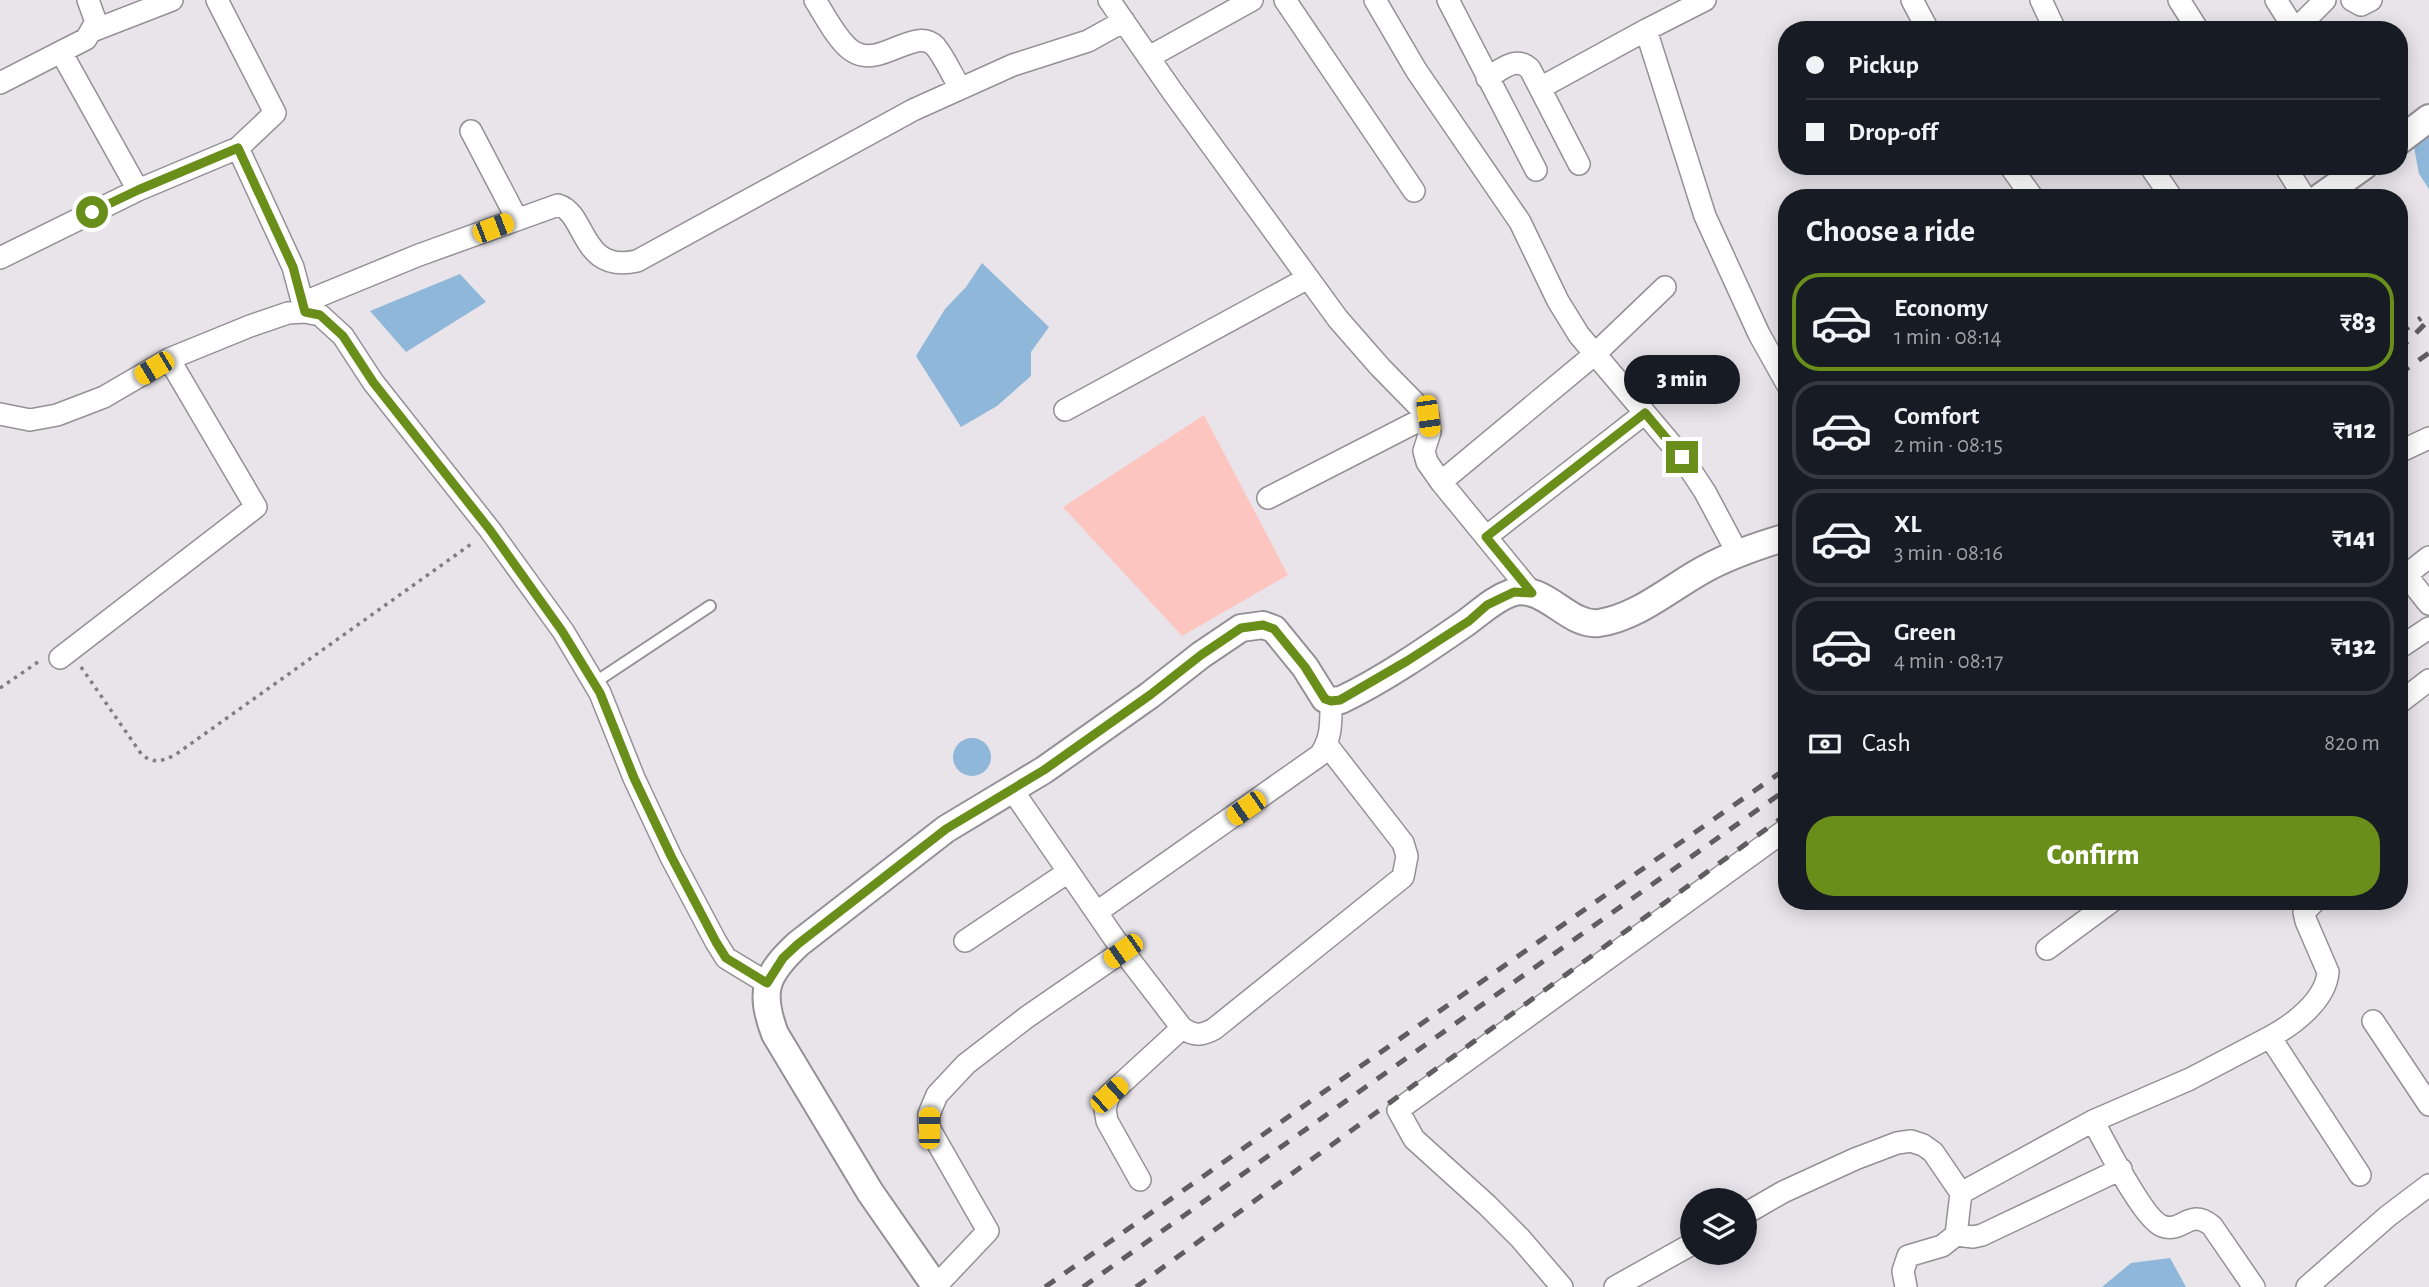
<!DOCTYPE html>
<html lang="en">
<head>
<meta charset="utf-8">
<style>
	body { margin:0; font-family:"Alegreya Sans",sans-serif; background:#20242c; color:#f1f3f6; height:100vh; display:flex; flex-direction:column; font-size:26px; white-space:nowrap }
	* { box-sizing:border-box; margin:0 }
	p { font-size:23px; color:#9ea1a6 }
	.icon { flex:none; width:38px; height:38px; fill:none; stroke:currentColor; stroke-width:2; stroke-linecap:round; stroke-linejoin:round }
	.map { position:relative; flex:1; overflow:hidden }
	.details { position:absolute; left:1778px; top:189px; width:630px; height:721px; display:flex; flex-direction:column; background:#171b24; border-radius:28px; box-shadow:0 4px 18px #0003 }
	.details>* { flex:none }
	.top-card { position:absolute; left:1778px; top:21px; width:630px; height:154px; border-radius:28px; box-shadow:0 4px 18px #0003; display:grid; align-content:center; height:154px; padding:0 28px; background:#171b24 }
	.buttons { position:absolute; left:1680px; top:1188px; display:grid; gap:14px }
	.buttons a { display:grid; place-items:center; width:77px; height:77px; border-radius:50%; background:#171b24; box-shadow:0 4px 18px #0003; font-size:35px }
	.end { position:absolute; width:32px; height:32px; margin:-16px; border:9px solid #698e1a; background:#fff; box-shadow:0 0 0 4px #fff }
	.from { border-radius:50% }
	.bubble { position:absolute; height:49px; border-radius:24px; background:#171b24; box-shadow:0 4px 18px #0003; font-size:23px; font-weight:800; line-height:49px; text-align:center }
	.car { position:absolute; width:21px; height:42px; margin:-21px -10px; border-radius:9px; box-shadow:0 0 5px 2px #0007; background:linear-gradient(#f5c518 24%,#345 0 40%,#f5c518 0 76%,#345 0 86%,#f5c518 0) }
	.top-card b { display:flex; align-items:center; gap:24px; height:66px; font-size:26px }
	.top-card b+b { border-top:2px solid #363941 }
	.top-card i { width:18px; height:18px; background:#f1f3f6 }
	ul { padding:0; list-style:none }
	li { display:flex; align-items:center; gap:21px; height:98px; margin:0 14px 10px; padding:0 14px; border:4px solid #363941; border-radius:28px }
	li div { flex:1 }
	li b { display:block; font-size:26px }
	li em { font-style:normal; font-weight:800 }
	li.current { border-color:#698e1a }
	li>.icon { width:63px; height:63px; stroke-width:1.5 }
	h2 { padding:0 28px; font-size:32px; line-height:84px }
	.pay { display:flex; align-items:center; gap:18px; height:77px; padding:0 28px; font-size:26px }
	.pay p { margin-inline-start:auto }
	.cta { display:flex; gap:14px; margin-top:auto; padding:14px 28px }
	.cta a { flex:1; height:80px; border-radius:28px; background:#698e1a; color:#fff; font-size:28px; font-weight:800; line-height:80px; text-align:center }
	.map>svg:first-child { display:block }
</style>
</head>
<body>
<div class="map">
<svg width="2429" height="1287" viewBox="0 0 2429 1287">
	<rect width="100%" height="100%" fill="#e8e4ea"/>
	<!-- green -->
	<path fill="#fdc5c0" d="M1204 415 1288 575 1182 636 1063 507Z"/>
	<!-- water -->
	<path fill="#8fb7da" d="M2429 135V189L2419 174 2414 147Z
		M982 263 1049 327 1031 352V376L997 406 961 427 916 356 945 309 966 287Z
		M460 274 486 302 406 352 370 311Z
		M953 757a19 19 0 1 1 38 0a19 19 0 1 1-38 0Z
		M2170 1258 2186 1287H2102L2131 1263Z"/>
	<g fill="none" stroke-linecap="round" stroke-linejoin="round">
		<!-- service casing -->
		<g stroke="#949096" stroke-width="14">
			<path id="service" d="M594 683 710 606"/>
		</g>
		<!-- minor casing -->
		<g stroke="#949096" stroke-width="24">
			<path id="minor" d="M815 0C824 14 839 44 854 52 881 68 915 26 935 46 945 58 952 75 960 88
				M1109 0 1172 91 1338 319 1380 367 1428 416 1430 432 1424 451 1427 462 1441 482 1532 593
				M1285 0 1414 191
				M1375 0 1416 70 1520 222 1558 301 1579 335 1682 457 1705 492 1737 552
				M1448 0 1536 170
				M1912 0 1928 30
				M2041 0 2055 30
				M2179 0 2198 30
				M2276 0 2295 30
				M2352 0 2361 5 2371 0
				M1646 30 1705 216 1759 334 1787 384
				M2295 30 2325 0
				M92 31 172 0
				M61 52 138 190
				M1149 57 1252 0
				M1487 78C1501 70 1516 55 1530 69L1579 164
				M0 83 86 39 96 22 88 0
				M1540 88 1646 30 1705 0
				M471 131 517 219
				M238 148 293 267 305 312
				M2010 166 2033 198
				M2150 166 2172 198
				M2285 166 2305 198
				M0 258 138 190 238 148 275 113 217 0
				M302 303 419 255 558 205C587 213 580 274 637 261L913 110 1013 65 1088 41 1124 21
				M1065 410 1308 278
				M0 414 30 420 57 415 104 397 169 359 250 326 288 313 305 312 320 315 343 336 373 382 490 530 563 631 600 693 634 778 671 857 716 942 726 958 767 983
				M2399 452 2429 438
				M1441 482 1595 354 1665 287
				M1268 498 1428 416
				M1486 537 1645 413
				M2429 557 2406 575 2429 604
				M2399 648 2429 628
				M60 658 256 507 169 359
				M2399 703 2429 680
				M1013 791 1123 951 1182 1028C1194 1036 1201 1036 1214 1029L1403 877 1407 856 1403 843 1327 745
				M1097 912 1320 755C1332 738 1331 722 1331 701
				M965 941 1068 872
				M2047 949 2112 901
				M2373 1021 2429 1105
				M2270 1037 2360 1175
				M2093 1121C2105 1142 2143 1219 2162 1226 2183 1234 2189 1207 2212 1226L2254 1287
				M1140 1180 1107 1121 1105 1109 1109 1095 1182 1028
				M1745 1214 1783 1192 1855 1159 1897 1143 1911 1141 1923 1145 1933 1152 1961 1193
				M1956 1235 1973 1237 1982 1235 2121 1169
				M935 1287 988 1231 929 1128V1114L937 1095 966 1064 1027 1017 1123 951
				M1562 1287 1520 1238 1487 1205 1414 1139 1398 1110 1787 829
				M1615 1287 1692 1244
				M1906 1287 1903 1271 1908 1256 1942 1246 1956 1235 1961 1193 2093 1121 2190 1079 2270 1037C2293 1025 2326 1000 2328 972L2306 921 2304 912 2315 901
				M2307 1287 2388 1216 2429 1185"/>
		</g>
		<!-- tertiary casing -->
		<g stroke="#949096" stroke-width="30">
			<path id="tertiary" d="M2399 141 2429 118
				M2319 198 2364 166
				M936 1287 870 1192 775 1034C759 991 765 975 798 944L946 829 1044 770 1150 695 1201 655 1241 628 1263 625 1274 629 1305 667 1325 699 1331 701 1341 700C1383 680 1428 649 1467 622 1482 611 1494 599 1511 593 1544 582 1568 627 1599 623 1638 617 1670 588 1703 570 1730 555 1757 546 1787 537"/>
		</g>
		<!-- path -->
		<path stroke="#817e83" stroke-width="3.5" stroke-dasharray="3.5 5" stroke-linecap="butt" d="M81 667 142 755C155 764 162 761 175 755L474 542
			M0 688 41 660"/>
		<!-- service -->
		<use href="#service" stroke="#fff" stroke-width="10"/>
		<!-- minor -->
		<use href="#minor" stroke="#fff" stroke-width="21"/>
		<!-- tertiary -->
		<use href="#tertiary" stroke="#fff" stroke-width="26"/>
		<!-- rail -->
		<path stroke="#605d61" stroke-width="5" stroke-dasharray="12 12" stroke-linecap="butt" d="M2399 334 2421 318
			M2399 350 2429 320
			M2399 374 2429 353
			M1045 1287 1787 768
			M1083 1287 1787 789
			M1136 1287 1787 814"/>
	</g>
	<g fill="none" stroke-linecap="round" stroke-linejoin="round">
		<!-- route -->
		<path stroke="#698e1a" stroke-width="9" d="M92 212 138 190 238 148 293 267 305 312 320 315 343 336 373 382 490 530 562 631 600 693 634 778 671 856 716 942 726 958 767 983 783 958 798 944 946 829 1044 770 1150 695 1201 655 1241 628 1263 625 1274 629 1305 667 1325 699 1331 701 1340 700 1407 661 1469 621 1487 605 1514 592 1532 593 1486 537 1645 413 1682 457"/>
	</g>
</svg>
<div class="buttons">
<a><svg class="icon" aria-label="layers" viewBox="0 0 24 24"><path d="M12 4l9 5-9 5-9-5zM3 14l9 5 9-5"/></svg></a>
</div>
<i class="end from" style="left:92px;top:212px"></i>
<i class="end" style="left:1682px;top:457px"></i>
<div class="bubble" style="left:1624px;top:355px;width:116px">3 min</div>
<i class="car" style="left:493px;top:228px;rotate:69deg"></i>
<i class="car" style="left:154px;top:368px;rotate:239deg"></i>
<i class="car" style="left:1428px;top:416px;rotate:172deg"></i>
<i class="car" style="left:1246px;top:808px;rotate:235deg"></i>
<i class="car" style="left:1123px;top:951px;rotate:235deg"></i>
<i class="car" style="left:1109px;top:1095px;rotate:48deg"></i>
<i class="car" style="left:929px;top:1128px;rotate:0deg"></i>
<div class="top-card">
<b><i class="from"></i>Pickup</b>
<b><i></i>Drop-off</b>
</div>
<section class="details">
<h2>Choose a ride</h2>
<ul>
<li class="current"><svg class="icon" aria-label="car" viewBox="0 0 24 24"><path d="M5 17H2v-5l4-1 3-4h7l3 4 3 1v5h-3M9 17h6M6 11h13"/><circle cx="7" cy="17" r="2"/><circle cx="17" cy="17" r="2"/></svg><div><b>Economy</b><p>1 min · 08:14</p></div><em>₹83</em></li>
<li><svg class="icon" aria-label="car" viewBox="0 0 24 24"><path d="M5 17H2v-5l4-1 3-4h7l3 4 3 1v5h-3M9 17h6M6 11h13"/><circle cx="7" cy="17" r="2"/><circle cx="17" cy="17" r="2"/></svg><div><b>Comfort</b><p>2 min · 08:15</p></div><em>₹112</em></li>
<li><svg class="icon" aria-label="car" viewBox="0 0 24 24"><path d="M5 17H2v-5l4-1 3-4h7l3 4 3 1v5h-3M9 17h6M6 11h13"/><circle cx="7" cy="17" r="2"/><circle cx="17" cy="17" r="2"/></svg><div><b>XL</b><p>3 min · 08:16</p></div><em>₹141</em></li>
<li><svg class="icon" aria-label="car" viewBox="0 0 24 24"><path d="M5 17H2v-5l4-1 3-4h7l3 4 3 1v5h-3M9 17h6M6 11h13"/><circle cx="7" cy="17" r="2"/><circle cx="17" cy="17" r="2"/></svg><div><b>Green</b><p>4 min · 08:17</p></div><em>₹132</em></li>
</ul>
<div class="pay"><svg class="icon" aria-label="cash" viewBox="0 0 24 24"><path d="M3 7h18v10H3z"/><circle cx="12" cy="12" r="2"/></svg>Cash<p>820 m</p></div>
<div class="cta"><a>Confirm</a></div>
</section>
</div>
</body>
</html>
